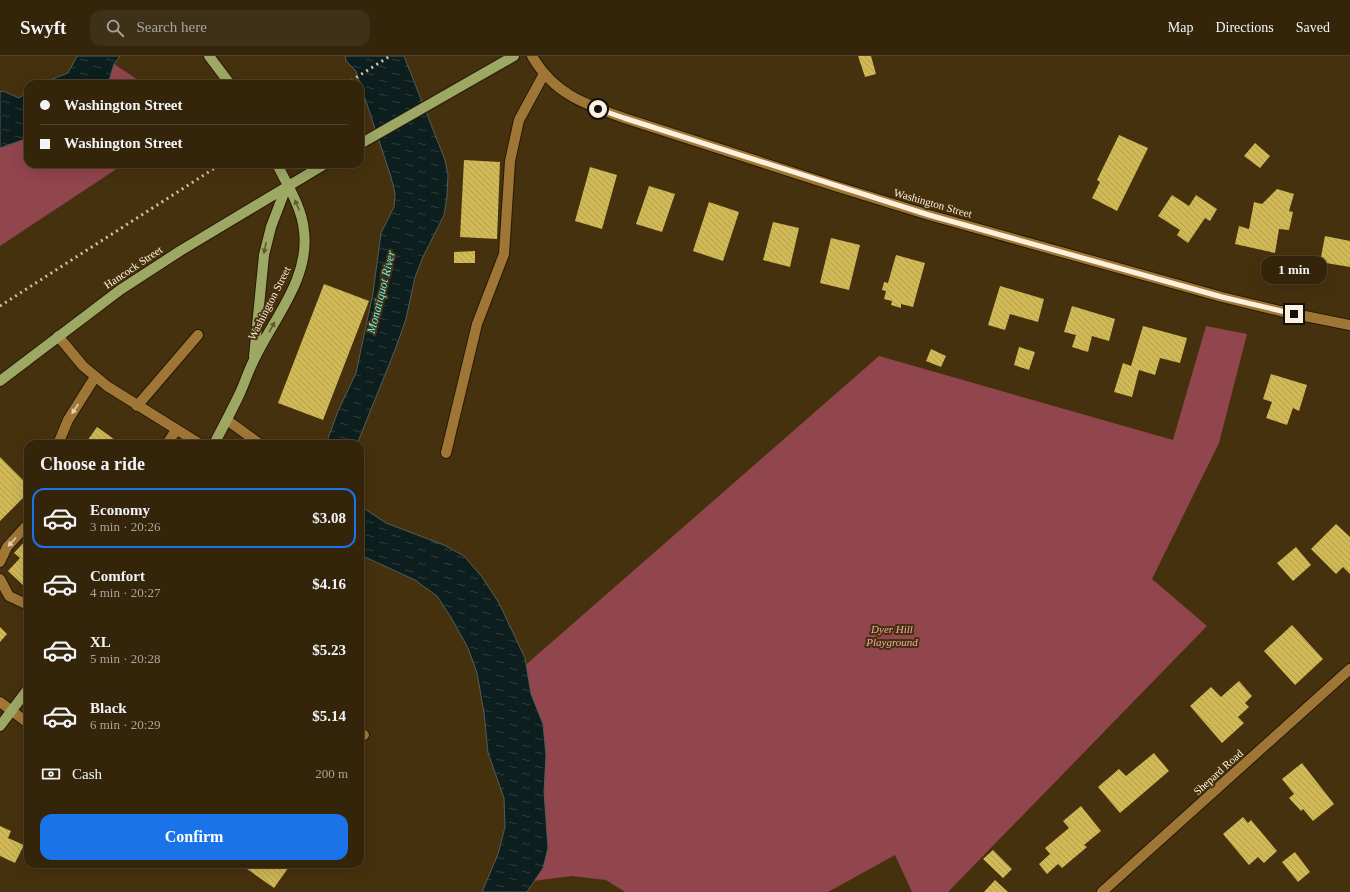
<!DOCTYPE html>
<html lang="en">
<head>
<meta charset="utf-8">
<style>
	body { margin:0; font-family:"Times New Roman",serif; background:#3f3118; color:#f1f3f6; height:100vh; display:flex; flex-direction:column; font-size:15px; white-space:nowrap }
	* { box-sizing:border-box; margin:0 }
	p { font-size:13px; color:#a9a59c }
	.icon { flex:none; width:22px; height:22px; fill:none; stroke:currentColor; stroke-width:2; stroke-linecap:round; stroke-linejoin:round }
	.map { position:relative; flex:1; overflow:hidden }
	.side { position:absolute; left:24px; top:384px; width:340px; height:428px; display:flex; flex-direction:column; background:#34250a; border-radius:12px; box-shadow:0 4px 16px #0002,0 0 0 1px #4e422b }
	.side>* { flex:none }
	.banner { position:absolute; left:24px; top:24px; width:340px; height:88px; border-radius:12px; box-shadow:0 4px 16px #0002,0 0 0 1px #4e422b; display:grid; align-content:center; height:88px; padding:0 16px; background:#34250a }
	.end { position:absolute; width:18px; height:18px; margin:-9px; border:5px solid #fdf0dd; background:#111; box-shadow:0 0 0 2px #111 }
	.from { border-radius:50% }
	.bubble { position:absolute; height:28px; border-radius:12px; background:#34250a; box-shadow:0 4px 16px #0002,0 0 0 1px #4e422b; font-size:13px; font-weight:700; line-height:28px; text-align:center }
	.banner b { display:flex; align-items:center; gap:14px; height:38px; font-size:15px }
	.banner b+b { border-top:1px solid #4e422b }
	.banner i { width:10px; height:10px; background:#f1f3f6 }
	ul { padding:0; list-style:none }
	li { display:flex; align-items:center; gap:12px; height:60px; margin:0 8px 6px; padding:0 8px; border:2px solid transparent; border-radius:12px }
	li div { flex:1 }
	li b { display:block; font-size:15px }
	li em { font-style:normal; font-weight:700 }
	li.current { border-color:#1a73e8 }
	li>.icon { width:36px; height:36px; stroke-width:1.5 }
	h2 { padding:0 16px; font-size:18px; line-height:48px }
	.pay { display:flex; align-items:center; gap:10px; height:44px; padding:0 16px; font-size:15px }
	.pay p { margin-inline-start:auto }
	.action { display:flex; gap:8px; margin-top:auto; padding:8px 16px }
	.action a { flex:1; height:46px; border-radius:12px; background:#1a73e8; color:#fff; font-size:16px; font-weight:700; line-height:46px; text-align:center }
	header { display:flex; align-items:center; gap:24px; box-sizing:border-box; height:56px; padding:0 20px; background:#34250a; border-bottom:1px solid #4e422b }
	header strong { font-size:19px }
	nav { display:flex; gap:22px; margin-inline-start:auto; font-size:14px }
	.search { width:280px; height:36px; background:#3f3118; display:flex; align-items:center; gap:10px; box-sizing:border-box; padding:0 14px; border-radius:12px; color:#a9a59c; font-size:15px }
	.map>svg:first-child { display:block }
</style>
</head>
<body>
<header>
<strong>Swyft</strong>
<div class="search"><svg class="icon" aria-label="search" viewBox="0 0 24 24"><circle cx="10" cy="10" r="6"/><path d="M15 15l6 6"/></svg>Search here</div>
<nav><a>Map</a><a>Directions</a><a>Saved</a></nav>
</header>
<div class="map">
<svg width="1350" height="836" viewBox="0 0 1350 836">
	<defs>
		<pattern id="water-ripples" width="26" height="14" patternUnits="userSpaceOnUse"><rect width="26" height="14" fill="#0c1e1e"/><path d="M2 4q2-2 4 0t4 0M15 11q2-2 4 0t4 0" fill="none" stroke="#303f3e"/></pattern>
		<pattern id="building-back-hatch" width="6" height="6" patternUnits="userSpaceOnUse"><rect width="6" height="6" fill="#d1b955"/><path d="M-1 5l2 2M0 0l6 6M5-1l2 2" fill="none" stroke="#b09d50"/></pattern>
	</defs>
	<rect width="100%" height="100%" fill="#46310e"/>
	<!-- green -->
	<path fill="#91454c" d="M114 8 144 28H146H108Z
		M28 82V108H124L0 190V91V92Z
		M1206 270 1247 278 1219 387 1152 523 1207 570 948 836H912L895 799 828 836H625L606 824 572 820 517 827 513 620 879 300 1173 384Z"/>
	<!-- water -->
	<path fill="url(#water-ripples)" stroke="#545d57" d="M77 0H120L114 8 108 28H39L68 17Z
		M345 0H404L445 104 448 119 447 140 444 159 423 201 415 221 406 263 395 294 357 388H326L338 355 356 317 373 237 381 177 394 151 395 137 391 121 356 15 346 5Z
		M3 35 19 42 28 36V82L0 92V36Z
		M360 445 365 453 386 467 444 489 464 500 482 521 499 547 525 602 531 638 543 668 546 699 544 736 548 792 543 812 527 836H482L498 798 505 771 504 742 488 697 484 657 477 617 468 592 452 563 437 540 415 524 367 502 360 500Z"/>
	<!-- building -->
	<path fill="url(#building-back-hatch)" d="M858 0H871L876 18 865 21Z
		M1119 79 1148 92 1117 155 1092 142 1100 126 1097 124Z
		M1255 87 1270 100 1260 112 1244 100Z
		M464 104 500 106 497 183 460 181Z
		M590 111 617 119 602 173 575 165Z
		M649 130 675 138 662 176 636 168Z
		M1277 133 1294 138 1289 155 1293 156 1289 174 1279 173 1275 197 1235 188 1239 170 1249 173 1254 146 1262 148Z
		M1172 139 1189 150 1196 139 1217 153 1210 165 1205 162 1188 187 1177 179 1180 174 1158 160Z
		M709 146 739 156 723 205 693 195Z
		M773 166 799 172 790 211 763 204Z
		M1325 180 1350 185V211L1320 206Z
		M831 182 860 189 849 234 820 227Z
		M475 195V207H454V196Z
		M896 199 925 207 913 251 901 248V252L891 249 892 245 884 243 886 235 882 234 884 226 888 227Z
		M324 228 369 245 323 364 278 347Z
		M1000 230 1044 243 1038 266 1010 258 1005 274 988 269Z
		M1072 250 1115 263 1109 285 1092 280 1088 296 1072 291 1076 279 1064 276Z
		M1143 270 1187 282 1180 307 1160 302 1155 319 1139 314 1132 341 1114 336 1123 307 1131 310Z
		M1019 291 1035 296 1029 314 1014 309Z
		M931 293 946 300 941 311 926 305Z
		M1271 318 1307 329 1299 355 1293 352 1287 369 1266 362 1272 346 1263 343Z
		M97 371 121 388H85Z
		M0 401 28 429V437L0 465Z
		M1336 468 1350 481V518L1343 511 1336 518 1311 493Z
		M28 482V526L24 530 8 515 20 502 14 497Z
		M1296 491 1311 509 1293 525 1277 507Z
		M1292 569 1323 603 1295 629 1264 595Z
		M0 571 7 578 0 586Z
		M1239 625 1252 640 1245 647 1249 651 1238 661 1244 667 1222 687 1190 650 1211 631 1221 641Z
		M1154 697 1169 715 1120 757 1098 731 1119 713 1126 720Z
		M1302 707 1334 748 1313 765 1303 753 1301 755 1289 742 1294 738 1282 723Z
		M1081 750 1101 775 1084 789 1087 791 1062 812 1058 808 1047 818 1039 808 1050 798 1045 792 1069 772 1063 765Z
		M1243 761 1248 767 1251 764 1277 795 1264 807 1258 801 1249 809 1223 778Z
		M0 770 11 775 8 782 24 789 15 807 0 800Z
		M993 794 1012 813 1003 822 983 803Z
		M1295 796 1310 816 1298 826 1282 806Z
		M240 808H291L274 832Z
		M995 824 1008 836H984Z"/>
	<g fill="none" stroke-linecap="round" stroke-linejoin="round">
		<!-- minor casing -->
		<g stroke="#271a06" stroke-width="12">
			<path id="minor" d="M532 0C554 38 584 48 624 62L835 130 929 159 1222 241 1280 255 1350 269
				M58 280 83 310 107 330 200 388
				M137 350 198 279
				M227 364 260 388
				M58 388 68 364 95 321
				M167 388 176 374
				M446 397 477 268 504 198 510 105 519 64 544 18
				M0 506 7 491 28 468
				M0 523 9 540 28 549
				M0 646 28 667
				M360 677 364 679
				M1102 836 1350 613"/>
		</g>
		<!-- major casing -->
		<g stroke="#271a06" stroke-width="12">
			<path id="major" d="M209 0 230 28
				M360 88 514 0
				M254 301 264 199 271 171 287 129
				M0 325 120 234 180 195 325 108
				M214 388C223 371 232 354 240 337 245 326 248 316 253 306 272 264 310 224 304 175 302 151 287 129 277 108
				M0 670 28 633"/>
		</g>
		<!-- minor -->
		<use href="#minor" stroke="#a07636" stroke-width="10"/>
		<!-- major -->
		<use href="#major" stroke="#9da865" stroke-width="10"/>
		<!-- rail -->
		<path stroke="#cfc0a9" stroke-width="3" stroke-dasharray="2 4" stroke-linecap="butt" d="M346 28 390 0
			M0 250 221 108"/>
	</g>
	<!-- one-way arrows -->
	<defs><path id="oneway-solid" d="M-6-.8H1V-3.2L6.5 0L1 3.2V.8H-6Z"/></defs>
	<g fill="#645b2c">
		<use href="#oneway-solid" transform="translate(297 149) rotate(-113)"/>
		<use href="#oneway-solid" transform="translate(265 192) rotate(101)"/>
		<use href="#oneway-solid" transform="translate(272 271) rotate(-61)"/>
	</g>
	<g fill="#e6d2b3">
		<use href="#oneway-solid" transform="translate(75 353) rotate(123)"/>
		<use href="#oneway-solid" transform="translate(12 486) rotate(132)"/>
	</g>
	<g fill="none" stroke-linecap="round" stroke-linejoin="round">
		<!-- route -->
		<path stroke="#fdf0dd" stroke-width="5" d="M598 53 624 62 929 159 1222 241 1294 258"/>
	</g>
	<g text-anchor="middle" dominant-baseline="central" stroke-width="4" stroke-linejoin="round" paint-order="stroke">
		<!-- street labels -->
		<g font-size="11" fill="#fdf0dd" stroke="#46310e">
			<text transform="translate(933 147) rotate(16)">Washington Street</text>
			<text transform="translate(133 211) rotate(-34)">Hancock Street</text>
			<text transform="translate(269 247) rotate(-63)">Washington Street</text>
			<text transform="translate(1218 716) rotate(-42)">Shepard Road</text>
		</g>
		<!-- park labels -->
		<g font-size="11" font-style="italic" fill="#f6a9ad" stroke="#46310e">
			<text x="892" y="573">Dyer Hill<tspan x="892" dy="13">Playground</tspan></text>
		</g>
		<!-- water labels -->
		<g font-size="12" font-style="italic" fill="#65f5f6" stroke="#46310e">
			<text transform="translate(381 236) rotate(-76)">Monatiquot River</text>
		</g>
	</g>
</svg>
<i class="end from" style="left:598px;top:53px"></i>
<i class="end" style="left:1294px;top:258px"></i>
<div class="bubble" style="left:1261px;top:200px;width:66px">1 min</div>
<div class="banner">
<b><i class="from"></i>Washington Street</b>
<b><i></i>Washington Street</b>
</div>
<section class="side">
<h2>Choose a ride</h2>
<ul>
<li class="current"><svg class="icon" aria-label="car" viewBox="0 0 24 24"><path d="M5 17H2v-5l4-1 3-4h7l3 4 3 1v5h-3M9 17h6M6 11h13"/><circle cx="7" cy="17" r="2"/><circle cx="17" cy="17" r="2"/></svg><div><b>Economy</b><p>3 min · 20:26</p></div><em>$3.08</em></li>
<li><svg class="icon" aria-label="car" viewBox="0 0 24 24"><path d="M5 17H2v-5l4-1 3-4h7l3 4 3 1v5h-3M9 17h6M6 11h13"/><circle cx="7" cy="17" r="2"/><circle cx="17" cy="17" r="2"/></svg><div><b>Comfort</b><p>4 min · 20:27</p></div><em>$4.16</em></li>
<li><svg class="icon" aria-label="car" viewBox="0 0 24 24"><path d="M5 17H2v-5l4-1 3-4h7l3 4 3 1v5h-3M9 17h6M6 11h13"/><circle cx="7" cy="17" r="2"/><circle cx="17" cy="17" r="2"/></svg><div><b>XL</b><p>5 min · 20:28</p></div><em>$5.23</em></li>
<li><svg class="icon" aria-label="car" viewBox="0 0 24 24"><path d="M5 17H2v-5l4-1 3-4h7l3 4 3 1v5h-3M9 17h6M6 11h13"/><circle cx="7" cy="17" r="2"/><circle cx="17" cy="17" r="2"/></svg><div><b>Black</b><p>6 min · 20:29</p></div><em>$5.14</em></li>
</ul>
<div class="pay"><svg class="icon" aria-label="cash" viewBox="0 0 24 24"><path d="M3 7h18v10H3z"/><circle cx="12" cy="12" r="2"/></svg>Cash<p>200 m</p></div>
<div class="action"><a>Confirm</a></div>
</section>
</div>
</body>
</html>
